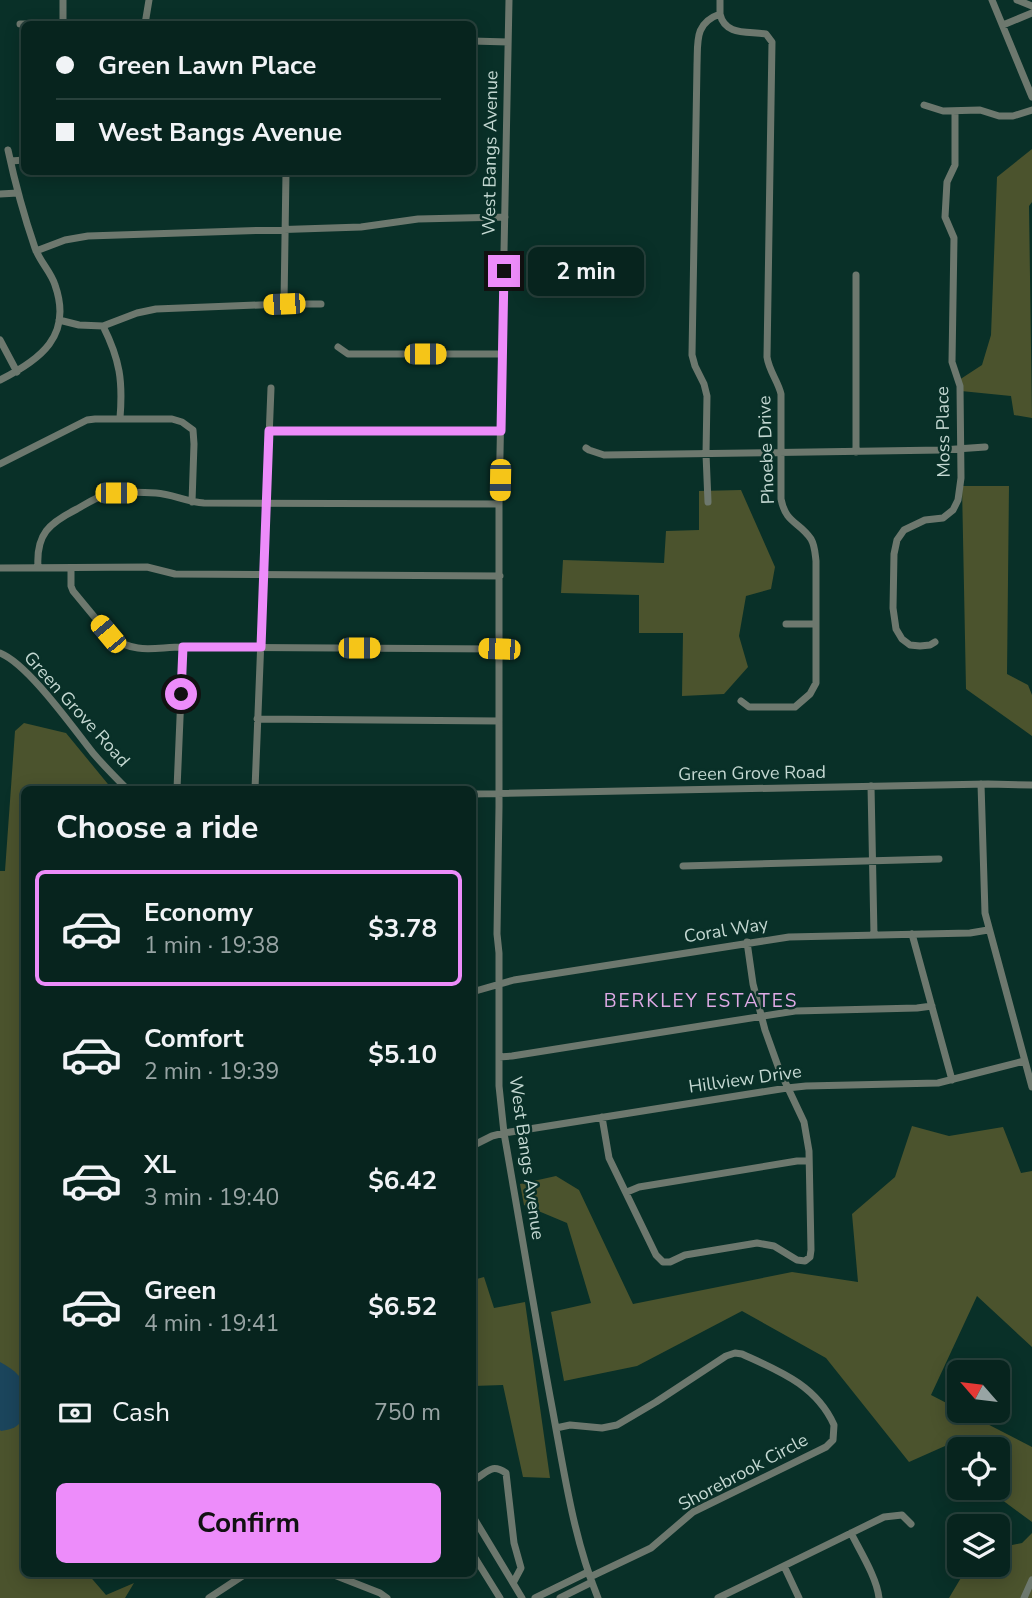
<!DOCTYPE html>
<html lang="en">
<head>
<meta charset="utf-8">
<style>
	body { margin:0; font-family:"Nunito Sans",sans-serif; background:#102c27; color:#f1f3f6; height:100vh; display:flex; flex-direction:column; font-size:26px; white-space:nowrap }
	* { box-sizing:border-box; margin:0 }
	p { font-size:23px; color:#98a4a4 }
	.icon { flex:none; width:38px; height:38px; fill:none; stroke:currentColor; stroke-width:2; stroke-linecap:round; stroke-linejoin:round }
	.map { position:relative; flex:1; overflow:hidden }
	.panel { position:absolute; left:21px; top:786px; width:455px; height:791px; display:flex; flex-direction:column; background:#07241e; border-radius:10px; box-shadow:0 4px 18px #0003,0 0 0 2px #28413c }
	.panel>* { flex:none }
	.top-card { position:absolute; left:21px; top:21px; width:455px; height:154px; border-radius:10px; box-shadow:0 4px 18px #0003,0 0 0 2px #28413c; display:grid; align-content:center; height:154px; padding:0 35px; background:#07241e }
	.needle { width:46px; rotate:298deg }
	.buttons { position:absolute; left:947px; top:1360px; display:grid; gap:14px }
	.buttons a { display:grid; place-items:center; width:63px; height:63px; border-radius:10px; background:#07241e; box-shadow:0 4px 18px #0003,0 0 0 2px #28413c; font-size:35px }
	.end { position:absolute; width:32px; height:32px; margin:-16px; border:9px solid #ed8cfa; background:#111; box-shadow:0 0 0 4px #111 }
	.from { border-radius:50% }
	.bubble { position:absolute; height:49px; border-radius:10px; background:#07241e; box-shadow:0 4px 18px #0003,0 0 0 2px #28413c; font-size:23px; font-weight:700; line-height:49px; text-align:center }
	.car { position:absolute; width:21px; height:42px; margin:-21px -10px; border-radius:9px; box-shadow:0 0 5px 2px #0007; background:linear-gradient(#f5c518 24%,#345 0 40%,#f5c518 0 76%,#345 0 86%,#f5c518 0) }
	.top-card b { display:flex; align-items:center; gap:24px; height:66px; font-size:26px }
	.top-card b+b { border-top:2px solid #28413c }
	.top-card i { width:18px; height:18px; background:#f1f3f6 }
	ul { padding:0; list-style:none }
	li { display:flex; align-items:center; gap:21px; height:116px; margin:0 14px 10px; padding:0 21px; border:4px solid transparent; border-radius:10px }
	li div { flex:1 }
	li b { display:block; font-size:26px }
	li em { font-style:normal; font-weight:700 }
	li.on { border-color:#ed8cfa }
	li>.icon { width:63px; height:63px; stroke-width:1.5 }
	h2 { padding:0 35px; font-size:32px; line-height:84px }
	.pay { display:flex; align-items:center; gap:18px; height:77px; padding:0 35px; font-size:26px }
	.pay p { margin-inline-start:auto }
	.cta { display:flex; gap:14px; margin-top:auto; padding:14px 35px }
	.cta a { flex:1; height:80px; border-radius:10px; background:#ed8cfa; color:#111; font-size:28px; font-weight:700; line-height:80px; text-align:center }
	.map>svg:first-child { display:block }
</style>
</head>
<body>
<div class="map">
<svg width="1032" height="1598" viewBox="0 0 1032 1598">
	<rect width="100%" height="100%" fill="#093028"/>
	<!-- green -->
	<path fill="#4b532d" d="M1032 149V202L1029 206 1032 418 1014 415 1011 396 961 391 959 380 982 365 991 335 997 177Z
		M962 486H1009L1007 674 1028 685 1032 695V736L966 689Z
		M741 490 775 567 771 589 746 596 739 636 748 667 724 694 682 696 683 633H639V595L561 593 563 560 664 563 666 531 699 530V491Z
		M24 723 66 733 112 789H24V1573H87L106 1595 134 1583 125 1598H0V871H5L15 731Z
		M912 1126 949 1136 1003 1127 1021 1173 1032 1171V1347L977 1296 931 1395 1032 1447V1522L986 1488H998V1449H959V1461L945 1446 909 1462 826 1358 742 1311 637 1366 564 1381 551 1312 591 1303 567 1223 524 1205 520 1184 556 1176 579 1190 633 1304 792 1272 858 1282 852 1214 895 1177Z
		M484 1277 494 1308 525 1302 550 1478 523 1477 503 1385 473 1386V1280Z
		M1032 1533V1598H949L965 1571 979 1567 980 1565 998 1564V1548L1022 1543Z"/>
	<!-- water -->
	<path fill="#1b455c" d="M0 1362C7 1366 14 1370 19 1376 24 1383 24 1390 24 1398 24 1418 24 1428 1 1431L0 1430Z"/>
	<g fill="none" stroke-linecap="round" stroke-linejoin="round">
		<!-- minor -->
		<path stroke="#6d786e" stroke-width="7" d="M509 0 499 504V807L497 934 499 953V1086L504 1133C520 1224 535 1316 552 1407 564 1471 573 1537 598 1598
			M992 0 1032 97
			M1017 0 1032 6
			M720 14C725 36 748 31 766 34L772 42 767 357C769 371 778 381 781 394V499C786 524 799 521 811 539 815 546 815 553 816 561V683L810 694 795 707H749L741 701
			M20 24H51
			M63 24V0
			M145 24 149 0
			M1003 25 1032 13
			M472 41 508 42
			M924 105 943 111 980 110 999 116H1013L1032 110
			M11 161 24 160
			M0 194 18 193
			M36 251 65 240 88 236 361 227 418 219 505 217
			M284 304 286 172
			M59 320 79 325 103 326 137 313 156 309 284 304H321
			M103 326C120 360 123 381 120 418
			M0 340 17 372
			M338 347 348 354H502
			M0 380C40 360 73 336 55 285 51 272 40 262 35 248 24 216 15 183 8 150
			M269 431H501
			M586 448 589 450 604 455 942 450 985 447
			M856 452V275
			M0 464 87 420 95 419H172L182 422 193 430 194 444 192 502
			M708 502 706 454 707 396 704 384 695 366 692 355 697 65C698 42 694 23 720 14V0
			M38 567C36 534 49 523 77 509 86 504 96 497 106 495 121 491 141 492 156 493 172 494 187 502 204 503L499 504
			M0 568 147 567 175 574 500 576
			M71 568V586L73 591 111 637C137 655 155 647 183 647L500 649
			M786 624H816
			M935 642 930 645 920 646 910 645 902 639 896 629 893 608 894 554 897 540 904 530 925 520 943 518 953 510 958 500 961 478 960 386 952 362 954 238 945 217 947 182 955 165V112
			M0 653C28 664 73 728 93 753 104 766 116 778 127 789
			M257 719 499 721
			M981 784 985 913 1032 1087
			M871 786 874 935
			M177 789 183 647
			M255 789 271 388
			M472 794 988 784 1032 785
			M683 866 939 859
			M912 934 952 1080
			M472 992 514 980 789 937 970 933 988 930
			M499 1057 512 1056 795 1011 917 1008 932 1006
			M602 1117 609 1158 656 1255 663 1262H670L685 1255 757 1243 774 1246 797 1260 805 1261 810 1257 811 1250 809 1151 804 1122 779 1069 765 1030 753 984 747 942
			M472 1146 492 1136 504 1133 787 1088 806 1086 938 1083 1024 1061
			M627 1192 639 1187 797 1161H809
			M556 1428 570 1425 602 1428 617 1425 656 1402 726 1356 735 1353 742 1354C779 1371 816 1385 834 1425L833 1440 826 1447 693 1512 651 1548 590 1577
			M472 1481C487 1474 490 1462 506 1473L514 1543 521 1568 513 1583
			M472 1515 522 1598
			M851 1533C860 1551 877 1578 879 1598
			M472 1553 500 1598
			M784 1566 799 1598
			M329 1573 380 1593 387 1598
			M209 1598 247 1573
			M535 1598 588 1572
			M560 1598 592 1582
			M718 1598 884 1517 902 1515 911 1524
			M1024 1598 1032 1580"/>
	</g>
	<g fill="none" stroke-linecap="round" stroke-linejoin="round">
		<!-- route -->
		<path stroke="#ed8cfa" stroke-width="9" d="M181 694 183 647H261L269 431H501L504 271"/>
	</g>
	<g text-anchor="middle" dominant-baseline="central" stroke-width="5" stroke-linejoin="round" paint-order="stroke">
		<!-- street labels -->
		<g font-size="18" fill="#c4d8d2" stroke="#093028">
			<text transform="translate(490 153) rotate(-89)">West Bangs Avenue</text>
			<text transform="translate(943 432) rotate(-91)">Moss Place</text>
			<text transform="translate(766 450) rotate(-92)">Phoebe Drive</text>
			<text transform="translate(77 709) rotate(48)">Green Grove Road</text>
			<text transform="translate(752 773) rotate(-1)">Green Grove Road</text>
			<text transform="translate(726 930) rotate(-9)">Coral Way</text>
			<text transform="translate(745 1079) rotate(-8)">Hillview Drive</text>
			<text transform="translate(527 1158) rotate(82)">West Bangs Avenue</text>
			<text transform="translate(743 1472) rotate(-28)">Shorebrook Circle</text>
		</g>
		<!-- neighbourhood labels -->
		<g font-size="19" letter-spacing="2" fill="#dfaae6" stroke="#093028">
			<text x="701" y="1001">BERKLEY ESTATES</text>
		</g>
	</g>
</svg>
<div class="buttons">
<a><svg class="needle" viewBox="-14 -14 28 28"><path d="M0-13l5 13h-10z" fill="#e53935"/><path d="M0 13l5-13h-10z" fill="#98a4a4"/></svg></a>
<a><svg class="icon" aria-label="locate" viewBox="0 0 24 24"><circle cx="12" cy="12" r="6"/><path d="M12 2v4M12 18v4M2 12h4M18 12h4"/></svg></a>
<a><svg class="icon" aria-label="layers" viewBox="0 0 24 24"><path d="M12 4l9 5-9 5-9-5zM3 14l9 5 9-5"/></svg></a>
</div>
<i class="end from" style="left:181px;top:694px"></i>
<i class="end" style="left:504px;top:271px"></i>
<div class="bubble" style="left:528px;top:247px;width:116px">2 min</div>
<i class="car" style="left:284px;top:304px;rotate:268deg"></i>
<i class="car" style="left:425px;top:354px;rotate:90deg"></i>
<i class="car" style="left:500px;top:480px;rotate:181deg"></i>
<i class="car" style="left:116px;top:493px;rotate:90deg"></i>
<i class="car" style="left:108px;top:634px;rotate:320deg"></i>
<i class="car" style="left:359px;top:648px;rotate:90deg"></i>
<i class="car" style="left:499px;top:649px;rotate:272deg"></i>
<div class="top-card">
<b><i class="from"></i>Green Lawn Place</b>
<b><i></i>West Bangs Avenue</b>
</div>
<section class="panel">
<h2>Choose a ride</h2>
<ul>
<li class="on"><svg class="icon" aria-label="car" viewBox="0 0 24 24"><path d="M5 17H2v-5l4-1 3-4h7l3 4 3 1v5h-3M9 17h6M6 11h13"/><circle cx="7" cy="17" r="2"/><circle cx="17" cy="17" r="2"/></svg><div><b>Economy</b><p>1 min · 19:38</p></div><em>$3.78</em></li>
<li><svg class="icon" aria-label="car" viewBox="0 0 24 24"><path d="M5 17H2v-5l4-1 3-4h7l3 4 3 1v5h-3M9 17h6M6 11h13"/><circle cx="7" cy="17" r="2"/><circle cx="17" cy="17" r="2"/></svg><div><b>Comfort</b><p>2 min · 19:39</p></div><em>$5.10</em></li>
<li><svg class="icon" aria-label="car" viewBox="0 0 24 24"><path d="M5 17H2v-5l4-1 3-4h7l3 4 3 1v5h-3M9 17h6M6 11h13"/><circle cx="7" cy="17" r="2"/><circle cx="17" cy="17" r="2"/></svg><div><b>XL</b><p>3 min · 19:40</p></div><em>$6.42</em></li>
<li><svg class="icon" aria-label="car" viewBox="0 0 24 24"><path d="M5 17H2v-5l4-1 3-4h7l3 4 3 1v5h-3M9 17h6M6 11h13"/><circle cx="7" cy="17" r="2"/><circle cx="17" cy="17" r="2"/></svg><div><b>Green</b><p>4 min · 19:41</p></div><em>$6.52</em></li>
</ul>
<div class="pay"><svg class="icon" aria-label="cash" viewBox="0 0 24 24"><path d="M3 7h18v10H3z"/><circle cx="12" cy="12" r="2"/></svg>Cash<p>750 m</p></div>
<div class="cta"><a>Confirm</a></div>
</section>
</div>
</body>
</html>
